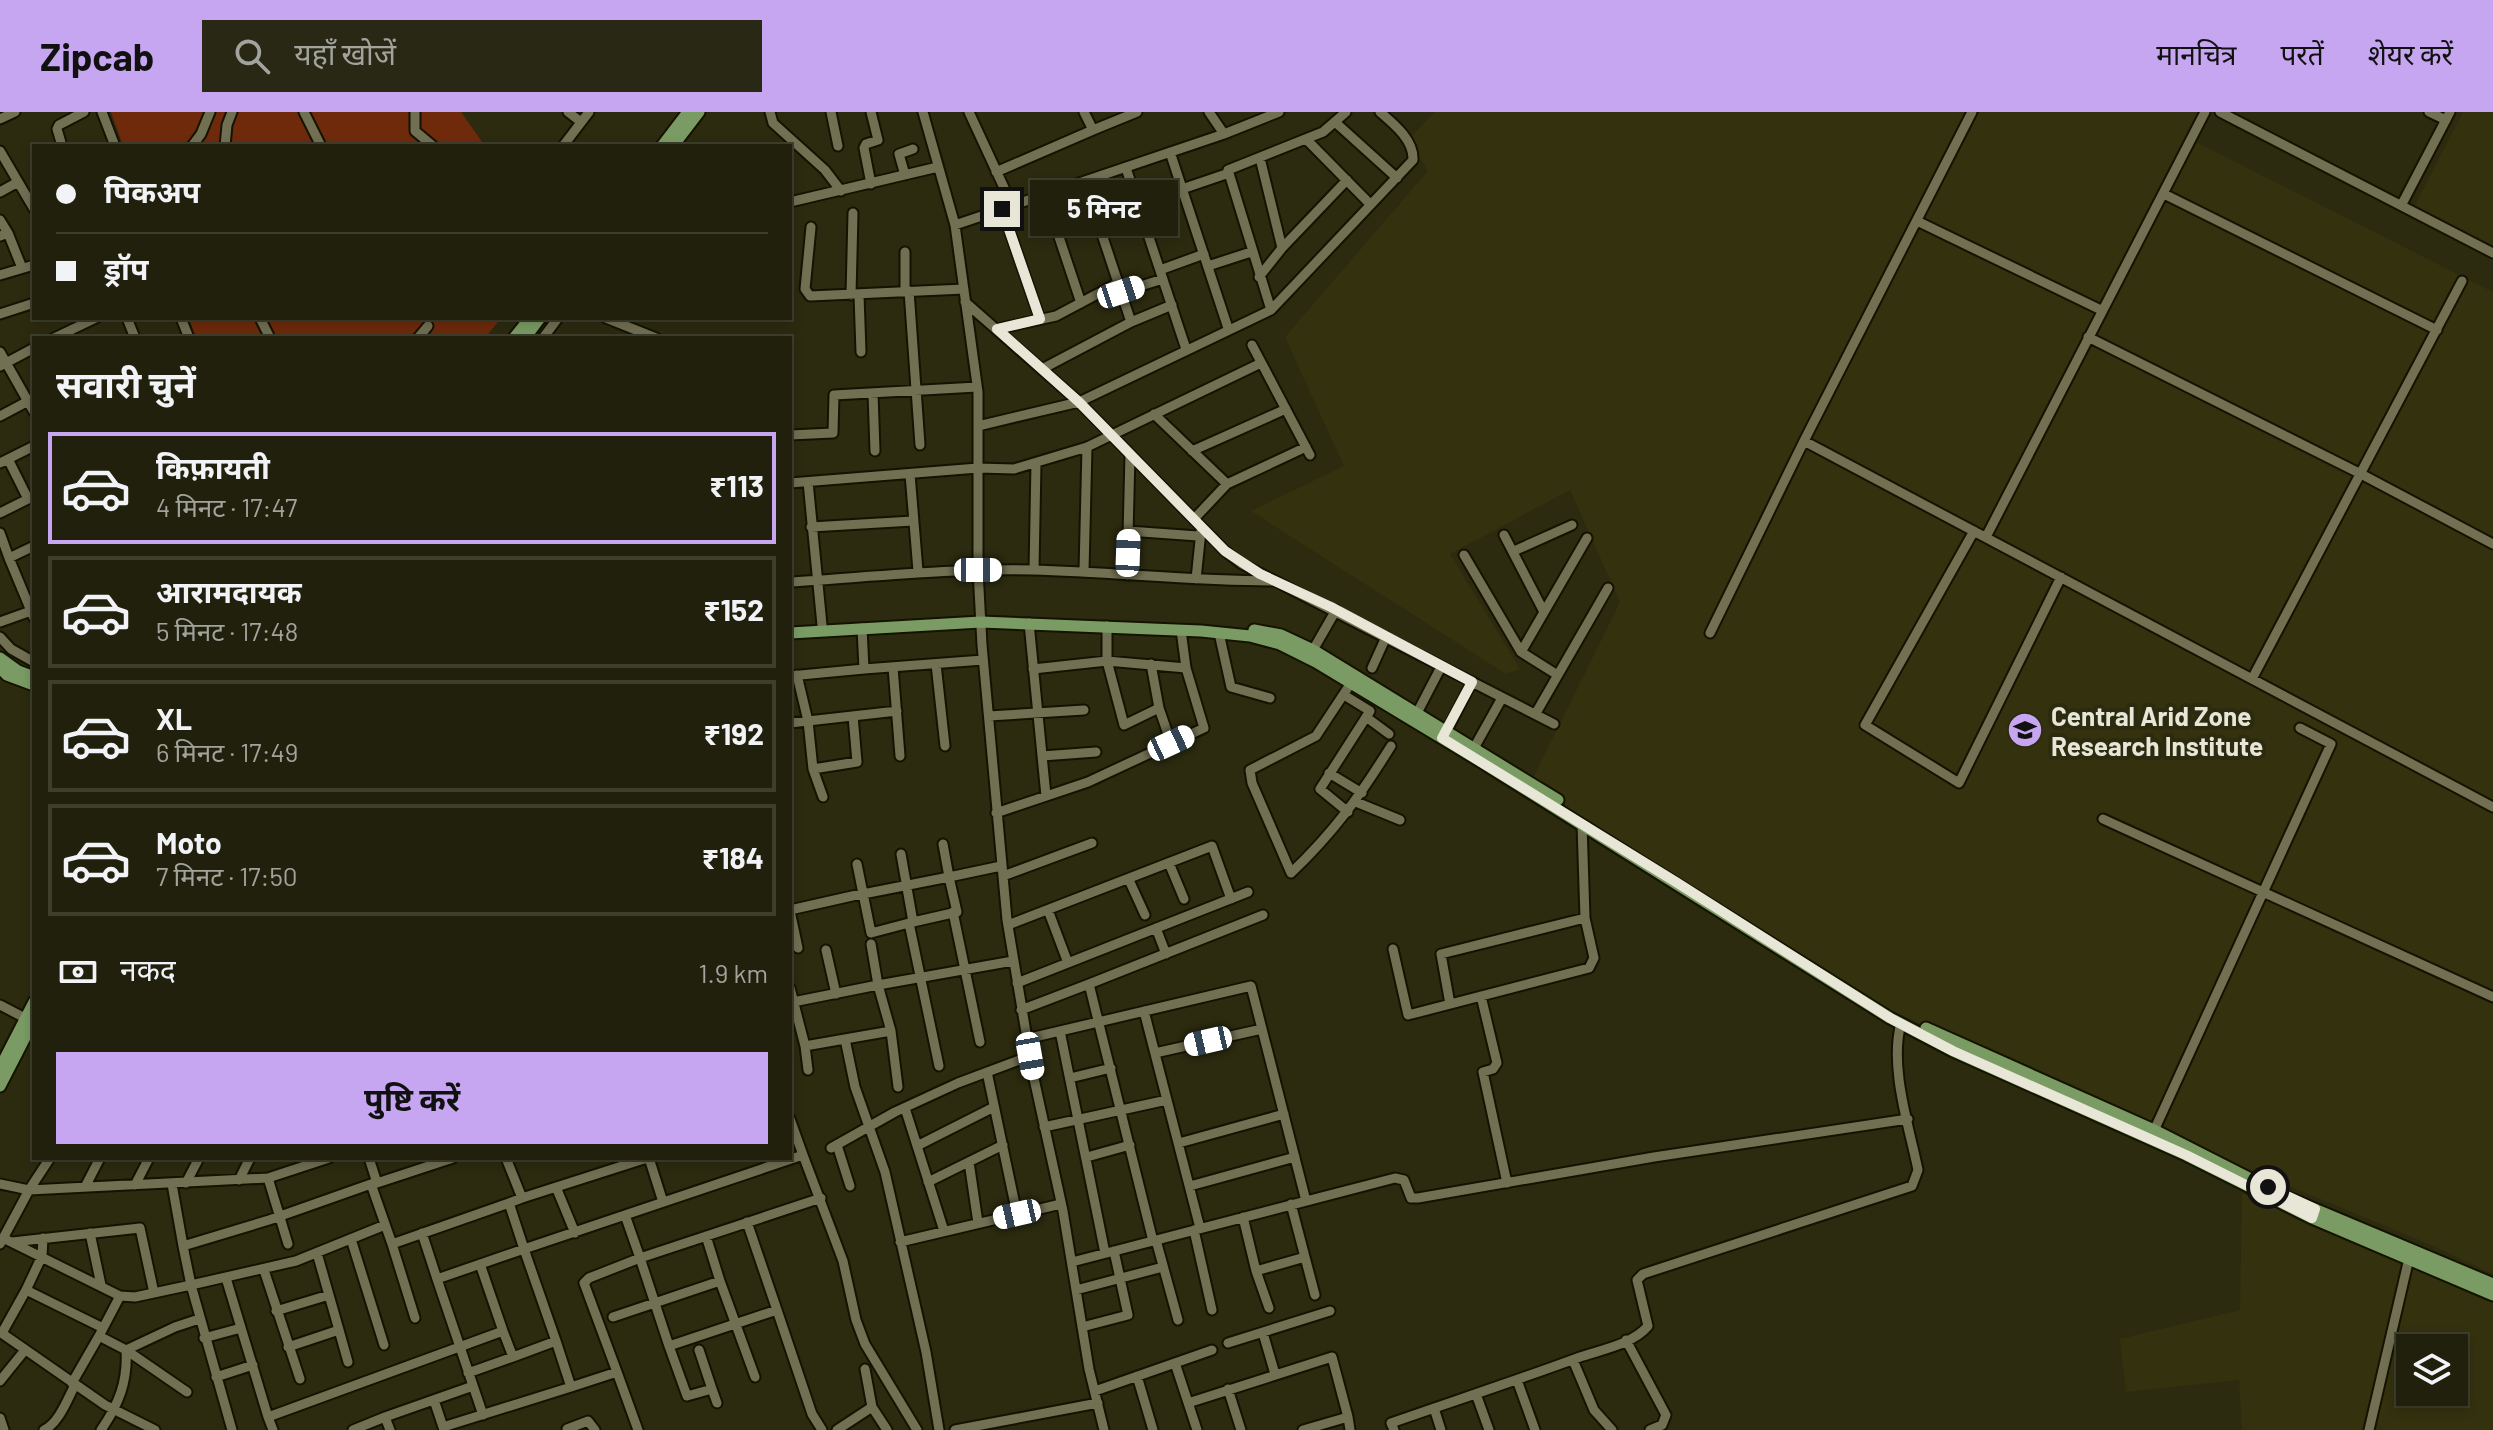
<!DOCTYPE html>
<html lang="hi">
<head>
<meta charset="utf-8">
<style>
	body { margin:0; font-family:Barlow,"Noto Sans Devanagari",sans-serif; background:#292815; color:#f1f3f6; height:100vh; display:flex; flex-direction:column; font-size:30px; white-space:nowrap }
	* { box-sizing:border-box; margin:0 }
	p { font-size:26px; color:#a2a39d }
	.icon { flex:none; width:44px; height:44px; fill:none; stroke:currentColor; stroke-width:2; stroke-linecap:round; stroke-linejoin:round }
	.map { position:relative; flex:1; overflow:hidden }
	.side { position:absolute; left:32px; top:224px; width:760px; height:824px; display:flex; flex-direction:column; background:#21200c; border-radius:0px; box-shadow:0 4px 12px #0003,0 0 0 2px #3e3e2d }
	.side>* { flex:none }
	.hud { position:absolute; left:32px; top:32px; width:760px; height:176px; border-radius:0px; box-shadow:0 4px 12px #0003,0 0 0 2px #3e3e2d; display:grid; align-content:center; height:176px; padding:0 24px; background:#21200c }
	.controls { position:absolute; left:2396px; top:1222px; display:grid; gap:16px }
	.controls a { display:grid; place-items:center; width:72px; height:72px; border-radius:0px; background:#21200c; box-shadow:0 4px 12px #0003,0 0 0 2px #3e3e2d; font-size:40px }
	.end { position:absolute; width:36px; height:36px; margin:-18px; border:10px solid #e8e7d7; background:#111; box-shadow:0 0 0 4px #111 }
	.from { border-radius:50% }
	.bubble { position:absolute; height:56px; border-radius:0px; background:#21200c; box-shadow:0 4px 12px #0003,0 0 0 2px #3e3e2d; font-size:26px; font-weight:700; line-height:56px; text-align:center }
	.car { position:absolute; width:24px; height:48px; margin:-24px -12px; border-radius:10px; box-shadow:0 0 6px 2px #0007; background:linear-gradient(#fff 24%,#345 0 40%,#fff 0 76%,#345 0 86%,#fff 0) }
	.hud b { display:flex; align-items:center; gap:28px; height:76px; font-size:30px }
	.hud b+b { border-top:2px solid #3e3e2d }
	.hud i { width:20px; height:20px; background:#f1f3f6 }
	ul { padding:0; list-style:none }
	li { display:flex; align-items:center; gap:24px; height:112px; margin:0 16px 12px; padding:0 8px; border:4px solid #3e3e2d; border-radius:0px }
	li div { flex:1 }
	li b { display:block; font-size:30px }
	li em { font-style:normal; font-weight:700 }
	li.current { border-color:#c6a6f0 }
	li>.icon { width:72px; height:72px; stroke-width:1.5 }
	h2 { padding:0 24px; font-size:36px; line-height:96px }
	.pay { display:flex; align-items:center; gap:20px; height:88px; padding:0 24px; font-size:30px }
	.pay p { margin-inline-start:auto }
	.primary-button { display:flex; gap:16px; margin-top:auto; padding:16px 24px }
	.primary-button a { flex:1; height:92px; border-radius:0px; background:#c6a6f0; color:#111; font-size:32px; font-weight:700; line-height:92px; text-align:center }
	header { display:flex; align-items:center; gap:48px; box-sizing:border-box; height:112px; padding:0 40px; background:#c6a6f0; color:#111 }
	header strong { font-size:38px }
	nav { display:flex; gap:44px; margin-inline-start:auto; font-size:28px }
	.search { width:560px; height:72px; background:#292815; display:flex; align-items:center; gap:20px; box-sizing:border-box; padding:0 28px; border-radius:0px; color:#a2a39d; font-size:30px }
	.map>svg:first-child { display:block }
</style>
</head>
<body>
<header>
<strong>Zipcab</strong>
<div class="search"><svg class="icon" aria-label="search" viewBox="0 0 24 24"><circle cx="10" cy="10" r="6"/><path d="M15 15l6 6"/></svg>यहाँ खोजें</div>
<nav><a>मानचित्र</a><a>परतें</a><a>शेयर करें</a></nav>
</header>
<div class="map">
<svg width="2493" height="1318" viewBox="0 0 2493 1318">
	<rect width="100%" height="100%" fill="#2c2b10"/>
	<!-- built -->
	<path fill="#33310e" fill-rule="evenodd" d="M1435 0H2212L2196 30 2493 180V1162L2431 1133 2154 1018 1879 893 1529 674 1620 490 1570 378 1450 442 1520 557 1506 562 1251 399 1344 354 1285 225 1428 59 1408 28Z
		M2463 0H2493V135L2414 95Z
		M2242 1081 2493 1187V1318H2242L2239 1268 2126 1280 2120 1227 2240 1198ZM2410 1236H2454V1280H2410Z"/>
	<!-- green -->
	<path fill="#6f2a0c" d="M111 0H461L485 34H123Z
		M189 206H501L485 226H196Z"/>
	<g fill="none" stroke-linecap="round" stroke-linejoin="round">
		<!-- minor casing -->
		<g stroke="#151300" stroke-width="13">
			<path id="minor" d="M102 0 115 34
				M304 0 321 34
				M415 0V19L433 34
				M568 0 581 10
				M770 0 773 11 825 58 841 79
				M831 0 838 34
				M923 0 955 113 978 280V458L982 533 1007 808 1033 962 1063 1099 1089 1257 1104 1318
				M969 0 1012 93
				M1084 0 1093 18 1137 0
				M1346 0 1323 20 1228 58 1271 198 1413 48C1414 28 1394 12 1380 0
				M2220 0 2493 141
				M2429 0 2446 8
				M0 7 15 0
				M1335 10 1397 66
				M1224 22 1279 0
				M1306 27 1370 92
				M62 34 57 17 59 13 84 0
				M192 34 201 22 210 0
				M225 34 227 13 232 0
				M563 34 589 0
				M0 39 34 97
				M1170 40 1228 216
				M1260 46 1282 136 1347 68
				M1126 56 1186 237
				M996 60 1093 18
				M905 63 899 42 913 37
				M1085 71 1131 210 1172 193
				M871 72 864 36 866 32 878 28 871 0
				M1182 77 1229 61
				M0 80 18 70
				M2164 82 2437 218
				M1045 83 1081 191
				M790 90 938 55
				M2402 92 2450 0
				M1002 97 1040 207
				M0 108 8 121
				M1917 109 2101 198
				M955 113 1224 22 1209 0
				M811 115 805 177 810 184 964 177
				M0 124 8 121 22 156
				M1208 154 1251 140
				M1160 158 1204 142
				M0 163 34 153
				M1259 165 1282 136
				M909 179 920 333
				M905 180V140
				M1121 180 1163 167
				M851 183 853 101
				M859 183 861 240
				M965 190 1079 290
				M1271 198 1079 290 1225 439 1242 452 1554 612
				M0 202 34 191
				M127 206 135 226
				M181 206 189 226
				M260 206 270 226
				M606 206 656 226
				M997 217 1056 204 1118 171
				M2088 225 2361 362 2493 432
				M54 226 96 206
				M418 226 428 214
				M543 226 558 206
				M1252 233 1310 343
				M0 240 34 300
				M0 254 34 236
				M1042 257 1131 210
				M873 281 875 339
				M1154 302 1227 372 1306 335
				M0 304 34 286
				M978 314 1079 290
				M790 323 833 321 834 283 977 275
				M1804 329 2493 695
				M1192 339 1286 297
				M8 347 28 387
				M0 351 34 334
				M910 362 918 459
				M808 370 822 513
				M790 371 978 356 1014 357 1087 335 1261 251
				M0 401 34 384
				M1194 407 1227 372
				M811 415 913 409
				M1128 419 1198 424
				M1974 419 1865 613 1959 671 2061 465
				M0 421 9 446 34 434
				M1504 423 1543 498
				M1986 425 2205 0
				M1514 439 1572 413
				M1464 443 1521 540
				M9 446 34 506
				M1034 458 1036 351
				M1084 459 1087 335
				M1127 463 1130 342
				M1196 467 1201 419
				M790 470C871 465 952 456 1033 458 1113 460 1191 469 1271 469
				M0 510 31 499 33 496
				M1029 511 1046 684
				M1107 514V549L1124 613 1159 596
				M862 516 864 557 983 548
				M1219 521 1231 575 1270 586
				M1710 521 1804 329 1972 0
				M0 525 11 537 34 550
				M1313 538 1336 498
				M936 552 945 634
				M1151 552 1159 596 1171 631
				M893 555 900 644
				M1372 556 1386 525
				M1033 557 1107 549 1186 556
				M1556 562 1521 540 1587 426
				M797 563 808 609 813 657
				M790 564 864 557
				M2252 567 2462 169
				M1351 571 1316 624 1250 658 1252 671 1291 761C1334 720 1360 684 1391 634
				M1344 583 1370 599 1320 677 1348 700
				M1417 601 1441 555
				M1536 601 1608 476
				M989 604 1084 598
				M1366 605 1389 622
				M790 611 897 599
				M1444 624 1472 570
				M1474 636 1502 586
				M1042 644 1096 640
				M1329 661 1362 681
				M823 685 813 657 857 650 853 604
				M1356 690 1400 708
				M996 701 1088 670 1204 616 1186 556 1181 518
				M2103 707 2493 885
				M943 732 949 765 1001 754
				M1169 751 1184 787
				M857 752 871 821 909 811
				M1003 764 1092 731
				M1129 768 1145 803
				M790 798 861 782H863L949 765 957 800 913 810 901 742
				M1048 798 1068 851
				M790 799 798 836
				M953 800 980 930
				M913 810 909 811 939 954
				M1008 813 1212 734 1231 787
				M1156 816 1166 842
				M1393 837 1408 903 1589 856 1594 846 1585 806
				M826 838 836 882
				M1017 871 1248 780
				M1089 872 1263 803
				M790 876 805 934
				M1481 884 1497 951 1493 957 1483 960 1507 1071
				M793 890 878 873 871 832
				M1450 892 1441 842 1585 806 1582 712
				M0 893 25 906
				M1021 898 1089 872 1153 1129
				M1144 899 1200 1116
				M891 919 845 927 855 975 885 1060 926 1240 939 1318
				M1060 919 1105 1141
				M1026 927 1251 874 1306 1089
				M1155 941 1262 917
				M808 958 805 934 845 927
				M987 960 1017 1102
				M1070 966 1111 956
				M898 975 891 919 878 873 1013 849
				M905 996 944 1119
				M1044 1015 1167 988
				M2152 1023 2331 632 2300 616
				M1179 1031 1284 1002
				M837 1033 850 1074
				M917 1034 994 995
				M831 1036 895 1000 958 971 1030 944
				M803 1043 843 1149 856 1208 865 1232 917 1318
				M1087 1045 1130 1033
				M369 1046 377 1071 453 1046
				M506 1046 522 1086 509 1091 524 1137 803 1043 790 1007
				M649 1046 663 1090
				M969 1050 978 1111
				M268 1066 288 1132
				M239 1068 250 1046
				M928 1070 1003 1033
				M186 1071 199 1046
				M377 1071 371 1072 392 1132 509 1091
				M0 1072 29 1078 0 1132
				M172 1072 183 1134 269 1108 371 1072
				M135 1073 149 1046
				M1190 1074 1295 1045
				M85 1075 100 1046
				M556 1075 575 1121
				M29 1078 268 1066 329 1046
				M29 1078 50 1046
				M522 1086 647 1046
				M821 1086 640 1146 669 1234 777 1198 812 1302 822 1318
				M1291 1092 1315 1183
				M1243 1105 1256 1159 1305 1145
				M747 1110 777 1198
				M1194 1118 1212 1198
				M90 1121 101 1173
				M422 1121 437 1167
				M3 1126 120 1184
				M351 1127 384 1233
				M1156 1128 1178 1208
				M12 1130 140 1116 154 1181
				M900 1130 1061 1092
				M392 1132 415 1206
				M183 1134 191 1173 296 1149 385 1113
				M317 1141 339 1218
				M1072 1150 1395 1066 1404 1068 1411 1086H1418L1654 1045 1908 1007
				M264 1158 300 1267
				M1256 1159 1269 1196
				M226 1166 268 1305
				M720 1169 755 1265
				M26 1178 42 1144 43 1126
				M1076 1178 1163 1155
				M276 1199 329 1183
				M613 1205 720 1169 706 1124
				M1082 1215 1128 1203 1114 1139
				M0 1220 105 1293 155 1318
				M2 1221 26 1178 103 1216
				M1263 1221 1275 1262
				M99 1224 120 1184 135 1185 191 1173 232 1318
				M204 1226 241 1216
				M1626 1228 1666 1303 1662 1313 1650 1318
				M556 1229 571 1275 617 1260 584 1171 589 1166 640 1146 625 1103
				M1228 1231 1330 1199
				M669 1234 687 1284 712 1277 699 1238
				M288 1235 339 1218 348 1250
				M1573 1248 1594 1298 1612 1318
				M1175 1251 1197 1318
				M865 1257 872 1295 887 1318
				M617 1260 638 1318
				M468 1261 513 1245
				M1137 1264 1153 1318
				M216 1265 253 1253
				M1517 1268 1535 1318
				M0 1269 25 1238
				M72 1271 99 1224 126 1238 187 1280
				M712 1277 717 1291
				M1228 1277 1241 1318
				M1095 1279 1212 1238
				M1476 1282 1489 1318
				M434 1288 444 1318
				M1188 1291 1332 1245 1348 1305
				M1434 1296 1441 1318
				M483 1303 437 1167 524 1137 556 1229 513 1245 503 1219
				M0 1306 4 1318
				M443 1315 571 1275
				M567 1317 588 1309 595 1318
				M44 1318C59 1311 67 1288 75 1273
				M101 1318C119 1292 128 1269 126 1238L175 1215 199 1207
				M273 1318 268 1305 503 1219 480 1152
				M353 1318 385 1305
				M390 1318 385 1305 473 1274
				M837 1318 872 1295
				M955 1318 1098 1291
				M1303 1318 1348 1305 1350 1318
				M1394 1318 1391 1311C1454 1289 1518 1268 1580 1245 1601 1238 1633 1232 1648 1214L1637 1168 1643 1162 1912 1074 1918 1058C1909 1014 1889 955 1901 911
				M2369 1318 2410 1142"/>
		</g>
		<!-- major casing -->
		<g stroke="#151300" stroke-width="15">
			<path id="major" d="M662 34 688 0
				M673 34 699 0
				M514 226 530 206
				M525 226 540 206
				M1254 518 1281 523 1313 538 1558 688
				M790 521 981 510 1201 519 1250 524 1280 532 1316 550 1480 649 1890 906 1953 939 2186 1043 2312 1106 2493 1183
				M0 546 18 559 34 565
				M0 556 7 563 34 573
				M1926 916 2154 1018 2286 1085 2493 1172
				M0 956 34 890
				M0 974 34 908"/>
		</g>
		<!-- minor -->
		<use href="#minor" stroke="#717053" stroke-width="9"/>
		<!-- major -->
		<use href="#major" stroke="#7a9c64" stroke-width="11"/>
	</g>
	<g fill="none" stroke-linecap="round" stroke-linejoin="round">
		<!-- route -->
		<path stroke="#e8e7d7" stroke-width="10" d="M1002 97 1040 207 997 217 1079 290 1225 439 1260 462 1331 495 1472 570 1442 626 1676 770 1890 906 1953 939 2186 1043 2312 1106 2315 1097 2268 1075"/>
	</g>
	<!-- icons -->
	<defs>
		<g id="university-disc" transform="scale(1.8)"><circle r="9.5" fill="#c6a6f0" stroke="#2c2b10"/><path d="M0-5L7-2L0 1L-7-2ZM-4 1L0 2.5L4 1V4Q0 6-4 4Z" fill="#111"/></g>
	</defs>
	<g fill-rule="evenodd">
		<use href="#university-disc" x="2025" y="618"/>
	</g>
	<g text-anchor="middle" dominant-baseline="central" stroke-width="8" stroke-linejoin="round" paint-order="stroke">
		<!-- poi labels -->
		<g font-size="26" font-weight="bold" fill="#e8e7d7" stroke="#2c2b10" text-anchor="start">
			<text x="2051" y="603">Central Arid Zone<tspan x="2051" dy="30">Research Institute</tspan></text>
		</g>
	</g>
</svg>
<div class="controls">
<a><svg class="icon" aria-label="layers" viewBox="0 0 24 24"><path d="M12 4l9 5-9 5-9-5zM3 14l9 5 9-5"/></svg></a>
</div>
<i class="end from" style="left:2268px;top:1075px"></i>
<i class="end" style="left:1002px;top:97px"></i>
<div class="bubble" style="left:1030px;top:68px;width:148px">5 मिनट</div>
<i class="car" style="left:1121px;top:180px;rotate:72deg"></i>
<i class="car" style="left:1128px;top:441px;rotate:2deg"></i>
<i class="car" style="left:978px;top:458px;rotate:90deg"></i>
<i class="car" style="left:1171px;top:631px;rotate:65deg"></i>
<i class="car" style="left:1208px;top:929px;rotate:257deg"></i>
<i class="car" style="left:1030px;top:944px;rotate:170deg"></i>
<i class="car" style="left:1017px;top:1102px;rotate:257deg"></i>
<div class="hud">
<b><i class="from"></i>पिकअप</b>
<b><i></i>ड्रॉप</b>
</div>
<section class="side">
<h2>सवारी चुनें</h2>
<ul>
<li class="current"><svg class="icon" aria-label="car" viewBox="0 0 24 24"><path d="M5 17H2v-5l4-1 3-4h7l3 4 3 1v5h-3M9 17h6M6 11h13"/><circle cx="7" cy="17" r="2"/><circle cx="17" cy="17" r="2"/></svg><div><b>किफ़ायती</b><p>4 मिनट · 17:47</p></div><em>₹113</em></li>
<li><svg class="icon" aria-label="car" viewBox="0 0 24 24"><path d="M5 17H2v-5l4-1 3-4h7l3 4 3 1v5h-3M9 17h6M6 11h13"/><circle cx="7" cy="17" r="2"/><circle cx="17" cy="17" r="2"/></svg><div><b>आरामदायक</b><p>5 मिनट · 17:48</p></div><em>₹152</em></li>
<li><svg class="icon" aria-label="car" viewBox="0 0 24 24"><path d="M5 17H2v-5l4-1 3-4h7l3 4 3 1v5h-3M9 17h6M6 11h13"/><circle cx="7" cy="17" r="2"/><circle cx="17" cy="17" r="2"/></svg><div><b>XL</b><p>6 मिनट · 17:49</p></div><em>₹192</em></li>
<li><svg class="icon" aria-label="car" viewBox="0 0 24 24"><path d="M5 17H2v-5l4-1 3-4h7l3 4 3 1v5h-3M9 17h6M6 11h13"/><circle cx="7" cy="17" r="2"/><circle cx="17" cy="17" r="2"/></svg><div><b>Moto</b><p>7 मिनट · 17:50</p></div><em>₹184</em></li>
</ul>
<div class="pay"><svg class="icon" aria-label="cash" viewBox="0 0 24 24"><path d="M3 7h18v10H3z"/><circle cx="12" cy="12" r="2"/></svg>नकद<p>1.9 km</p></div>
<div class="primary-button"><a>पुष्टि करें</a></div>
</section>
</div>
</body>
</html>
